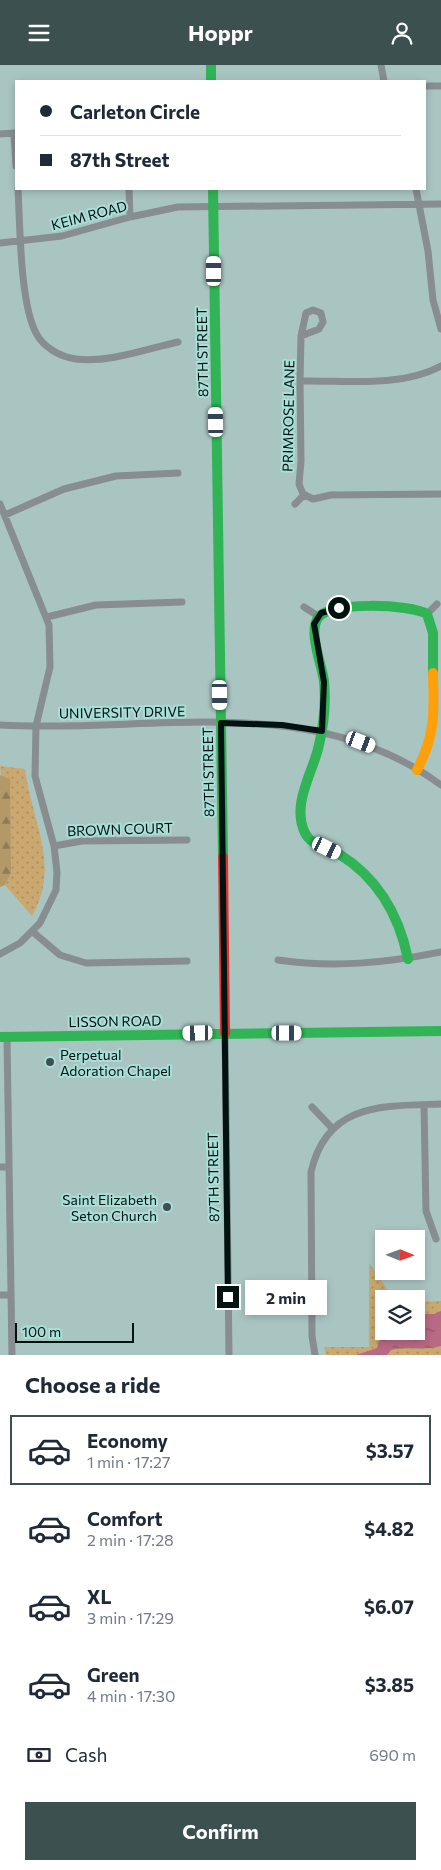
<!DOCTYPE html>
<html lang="en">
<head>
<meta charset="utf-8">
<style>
	body { margin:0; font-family:Commissioner,sans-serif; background:#f2f2f3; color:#1f2937; height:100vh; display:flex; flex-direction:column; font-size:19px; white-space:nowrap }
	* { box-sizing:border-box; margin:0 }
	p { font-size:16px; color:#747a83 }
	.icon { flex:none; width:28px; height:28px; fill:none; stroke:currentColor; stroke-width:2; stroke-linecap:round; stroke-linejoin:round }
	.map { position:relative; height:1290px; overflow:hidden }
	.drawer { display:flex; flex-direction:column; background:#fff; flex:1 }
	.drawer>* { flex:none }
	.banner { position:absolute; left:15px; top:15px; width:411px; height:110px; border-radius:0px; box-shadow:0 2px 8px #0003; display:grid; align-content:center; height:110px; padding:0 25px; background:#fff }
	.needle { width:32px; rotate:91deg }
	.buttons { position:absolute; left:375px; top:1165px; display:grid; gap:10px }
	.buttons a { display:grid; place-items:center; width:50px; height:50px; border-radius:0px; background:#fff; box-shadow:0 2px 8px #0003; font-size:25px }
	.scale { position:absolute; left:15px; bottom:12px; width:119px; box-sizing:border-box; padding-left:5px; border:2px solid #011311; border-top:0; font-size:14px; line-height:18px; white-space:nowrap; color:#011311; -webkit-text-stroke:4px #a9dfd7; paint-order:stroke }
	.end { position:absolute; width:22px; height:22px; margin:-11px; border:6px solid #011311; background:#fff; box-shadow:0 0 0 2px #fff }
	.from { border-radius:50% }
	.bubble { position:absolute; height:35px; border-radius:0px; background:#fff; box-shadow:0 2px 8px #0003; font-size:16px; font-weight:700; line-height:35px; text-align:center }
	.car { position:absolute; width:15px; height:30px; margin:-15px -8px; border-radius:6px; box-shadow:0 0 4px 1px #0007; background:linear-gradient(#fff 24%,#345 0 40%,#fff 0 76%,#345 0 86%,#fff 0) }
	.banner b { display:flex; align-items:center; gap:18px; height:48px; font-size:19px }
	.banner b+b { border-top:1px solid #e0e1e3 }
	.banner i { width:12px; height:12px; background:#1f2937 }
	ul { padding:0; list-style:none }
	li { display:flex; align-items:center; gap:15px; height:70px; margin:0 10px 8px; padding:0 15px; border:2px solid transparent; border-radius:0px }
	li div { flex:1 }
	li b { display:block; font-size:19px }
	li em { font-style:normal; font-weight:700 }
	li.current { border-color:#3c514f }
	li>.icon { width:45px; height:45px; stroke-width:1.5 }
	h2 { padding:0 25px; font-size:22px; line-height:60px }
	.pay { display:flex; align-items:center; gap:12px; height:55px; padding:0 25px; font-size:19px }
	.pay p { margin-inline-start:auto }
	.primary-button { display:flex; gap:10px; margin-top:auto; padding:10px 25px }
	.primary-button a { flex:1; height:58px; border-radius:0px; background:#3c514f; color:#fff; font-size:20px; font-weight:700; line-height:58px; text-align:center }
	header { display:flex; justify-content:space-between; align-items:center; height:65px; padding:0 25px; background:#3c514f; color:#fff; font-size:22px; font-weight:700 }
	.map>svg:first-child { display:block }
</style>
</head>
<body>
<header><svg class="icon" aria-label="menu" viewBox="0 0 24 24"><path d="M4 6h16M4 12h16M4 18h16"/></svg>Hoppr<svg class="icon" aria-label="person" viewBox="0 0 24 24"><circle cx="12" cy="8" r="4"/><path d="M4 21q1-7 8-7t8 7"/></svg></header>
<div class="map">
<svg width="441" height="1290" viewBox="0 0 441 1290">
	<defs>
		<pattern id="grass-dots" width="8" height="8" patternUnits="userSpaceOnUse" patternTransform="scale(1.25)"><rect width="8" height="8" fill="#caa870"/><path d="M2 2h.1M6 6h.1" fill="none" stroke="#ac9060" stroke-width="1.8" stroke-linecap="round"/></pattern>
		<pattern id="forest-firs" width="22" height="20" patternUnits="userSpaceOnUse" patternTransform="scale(1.25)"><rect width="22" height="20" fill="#b39868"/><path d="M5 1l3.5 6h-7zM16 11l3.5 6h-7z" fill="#8f7b54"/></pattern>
		<pattern id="water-ripples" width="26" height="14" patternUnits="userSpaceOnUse" patternTransform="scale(1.25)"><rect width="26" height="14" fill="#b86984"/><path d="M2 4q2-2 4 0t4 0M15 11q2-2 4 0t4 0" fill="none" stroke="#93556b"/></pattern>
	</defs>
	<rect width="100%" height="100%" fill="#a9c5c2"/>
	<!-- grass -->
	<path fill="url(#grass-dots)" d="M0 701 25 704C32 758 61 800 32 851L5 820 11 808Z
		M369 1198 394 1234H384V1266H416V1237L441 1236V1290H326L324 1282H369Z"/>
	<!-- forest -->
	<path fill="url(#forest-firs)" d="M0 710 10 714 11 808 5 820 0 822Z"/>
	<!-- water -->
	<path fill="url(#water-ripples)" d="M441 1246V1281C424 1286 408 1281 391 1285L387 1290H356L377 1283 384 1259V1266H416V1249H434Z"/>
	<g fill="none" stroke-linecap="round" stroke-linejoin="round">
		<!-- street -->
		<path stroke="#878d90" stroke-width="7" d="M381 0 384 16
			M425 21H441
			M0 69 14 68 16 101
			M18 124C20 160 20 238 36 268 43 282 60 292 76 294 109 298 146 284 178 277
			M129 124 130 152
			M416 124 428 186 433 235 441 264
			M0 178 62 171 130 152 178 142 441 139
			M301 271 319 264 323 257 321 248 313 245 306 248 301 271 300 316 301 396 299 419 303 429 313 434 331 430 441 429
			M300 316C345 315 400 323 441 301
			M0 439 49 560 50 602 36 661 35 711 54 781 57 807 56 825 40 858 20 878 0 889
			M295 439 304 430
			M5 450 64 424 116 411 178 408
			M304 542 318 551
			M427 549 437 539
			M47 552 96 540 182 537
			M0 660C149 669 311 624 441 720
			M54 781 82 776 187 775
			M33 867 60 890 86 898 187 896
			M278 895C334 903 386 898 441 887
			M225 968 229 1290
			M7 972 12 1290
			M424 1040 426 1146 436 1174
			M312 1042 332 1063
			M0 1102H8
			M0 1230H10
			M315 1290 312 1271 311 1107C327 1037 383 1041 441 1039"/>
		<!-- fast -->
		<path stroke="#30b455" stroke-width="10" d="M211 0V16
			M213 124 223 792
			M408 894C399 850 378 813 339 789 328 782 311 781 305 768 291 739 313 708 319 680 324 659 326 637 324 616 322 600 308 567 318 553 328 536 411 539 427 549L433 568V608
			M0 972 441 966"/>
		<!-- slow -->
		<path stroke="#ff9f0a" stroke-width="10" d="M417 705C436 668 434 648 433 608"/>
		<!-- jam -->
		<path stroke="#e5322d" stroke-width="10" d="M223 792 225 968"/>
	</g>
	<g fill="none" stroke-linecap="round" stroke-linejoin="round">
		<!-- route -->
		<path stroke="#011311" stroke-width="6" d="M228 1232 221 658 282 660 322 666 324 617 314 559 321 548 339 543"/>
	</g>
	<!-- markers -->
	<g fill="#3c514f" stroke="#a9dfd7" stroke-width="2">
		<circle cx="50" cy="997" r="5"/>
		<circle cx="167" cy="1142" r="5"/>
	</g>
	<g text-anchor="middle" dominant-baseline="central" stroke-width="4" stroke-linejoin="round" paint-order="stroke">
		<!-- street labels -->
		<g font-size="14" fill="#011311" stroke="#a9dfd7">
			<text transform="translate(89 150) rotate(-15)">KEIM ROAD</text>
			<text transform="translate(202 287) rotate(-91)">87TH STREET</text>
			<text transform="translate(288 351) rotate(-89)">PRIMROSE LANE</text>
			<text transform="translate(122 647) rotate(-1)">UNIVERSITY DRIVE</text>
			<text transform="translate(208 707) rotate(-91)">87TH STREET</text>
			<text transform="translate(120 764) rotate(-2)">BROWN COURT</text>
			<text transform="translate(115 956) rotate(-1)">LISSON ROAD</text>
			<text transform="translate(213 1112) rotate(-91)">87TH STREET</text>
		</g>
		<!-- poi labels -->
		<g font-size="14" fill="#011311" stroke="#a9dfd7" text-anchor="start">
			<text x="60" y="989">Perpetual<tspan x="60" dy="16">Adoration Chapel</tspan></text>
			<text x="157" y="1134" text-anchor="end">Saint Elizabeth<tspan x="157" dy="16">Seton Church</tspan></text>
		</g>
	</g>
</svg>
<div class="buttons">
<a><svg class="needle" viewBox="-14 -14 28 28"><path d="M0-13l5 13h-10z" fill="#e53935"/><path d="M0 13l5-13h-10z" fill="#747a83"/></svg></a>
<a><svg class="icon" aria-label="layers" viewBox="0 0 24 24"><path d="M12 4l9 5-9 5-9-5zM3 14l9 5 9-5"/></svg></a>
</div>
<div class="scale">100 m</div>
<i class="end from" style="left:339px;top:543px"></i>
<i class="end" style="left:228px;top:1232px"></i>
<div class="bubble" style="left:245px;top:1215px;width:82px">2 min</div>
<i class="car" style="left:214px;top:206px;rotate:0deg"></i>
<i class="car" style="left:216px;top:357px;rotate:359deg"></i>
<i class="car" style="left:220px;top:630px;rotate:179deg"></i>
<i class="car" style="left:361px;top:677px;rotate:111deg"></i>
<i class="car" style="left:327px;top:783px;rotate:116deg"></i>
<i class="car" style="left:198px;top:968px;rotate:269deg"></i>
<i class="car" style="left:287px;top:968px;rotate:90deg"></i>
<div class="banner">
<b><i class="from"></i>Carleton Circle</b>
<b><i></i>87th Street</b>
</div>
</div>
<section class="drawer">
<h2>Choose a ride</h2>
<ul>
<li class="current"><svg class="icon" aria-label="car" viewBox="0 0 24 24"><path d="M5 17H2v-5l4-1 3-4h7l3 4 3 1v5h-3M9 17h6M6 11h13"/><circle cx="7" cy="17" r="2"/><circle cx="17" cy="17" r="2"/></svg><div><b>Economy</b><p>1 min · 17:27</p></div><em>$3.57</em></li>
<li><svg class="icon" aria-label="car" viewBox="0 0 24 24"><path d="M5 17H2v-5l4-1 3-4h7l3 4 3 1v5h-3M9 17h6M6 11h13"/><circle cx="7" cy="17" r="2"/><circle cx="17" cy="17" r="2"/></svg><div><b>Comfort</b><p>2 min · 17:28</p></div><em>$4.82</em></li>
<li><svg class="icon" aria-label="car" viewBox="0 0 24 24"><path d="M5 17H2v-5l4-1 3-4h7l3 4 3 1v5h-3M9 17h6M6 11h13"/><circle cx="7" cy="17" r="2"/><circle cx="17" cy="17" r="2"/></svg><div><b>XL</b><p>3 min · 17:29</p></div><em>$6.07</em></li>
<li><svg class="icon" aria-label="car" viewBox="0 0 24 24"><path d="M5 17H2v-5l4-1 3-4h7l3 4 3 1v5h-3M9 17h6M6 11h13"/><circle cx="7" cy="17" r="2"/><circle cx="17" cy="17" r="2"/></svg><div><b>Green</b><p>4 min · 17:30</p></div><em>$3.85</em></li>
</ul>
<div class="pay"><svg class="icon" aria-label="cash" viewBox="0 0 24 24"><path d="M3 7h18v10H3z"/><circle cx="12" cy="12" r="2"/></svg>Cash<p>690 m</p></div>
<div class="primary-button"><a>Confirm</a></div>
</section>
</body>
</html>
